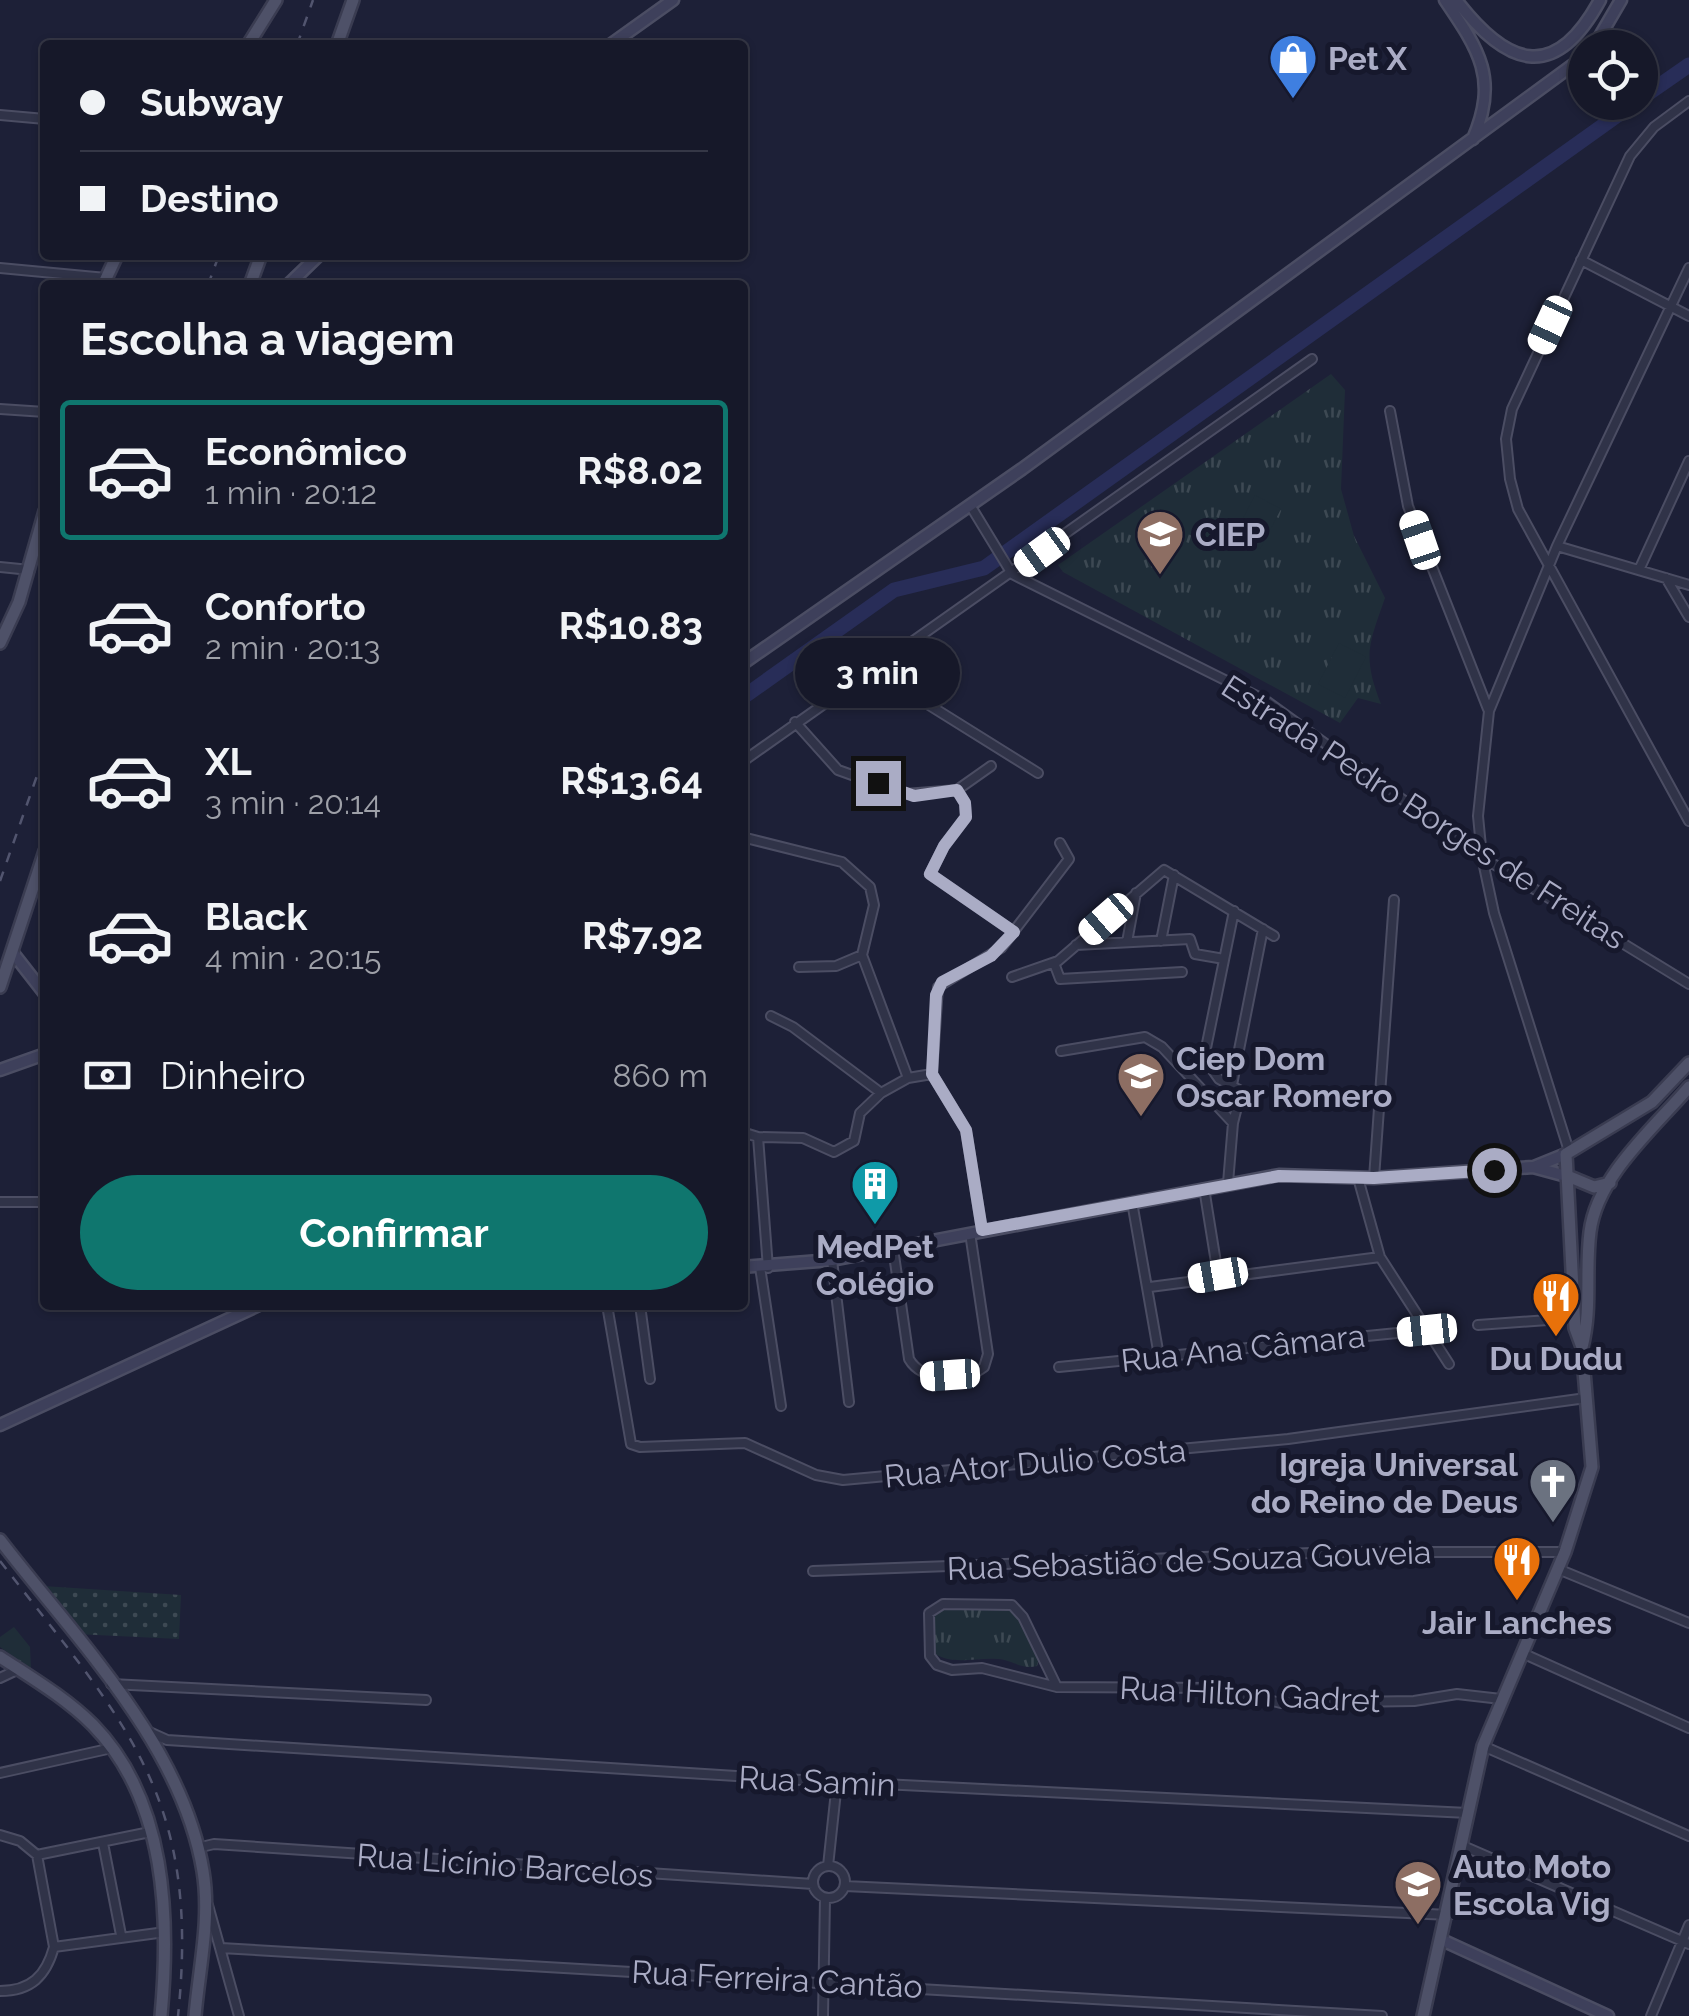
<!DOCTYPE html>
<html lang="pt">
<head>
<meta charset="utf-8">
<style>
	body { margin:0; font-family:Raleway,sans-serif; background:#232535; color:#f1f3f6; height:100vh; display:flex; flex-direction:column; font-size:38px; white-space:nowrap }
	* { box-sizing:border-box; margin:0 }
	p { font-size:32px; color:#9ea0a8 }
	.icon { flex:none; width:55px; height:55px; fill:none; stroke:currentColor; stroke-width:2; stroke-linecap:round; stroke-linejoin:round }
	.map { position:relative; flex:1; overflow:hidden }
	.details { position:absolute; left:40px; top:280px; width:708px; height:1030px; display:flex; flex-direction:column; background:#161829; border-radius:10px; box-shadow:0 2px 8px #0004,0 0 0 2px #353746 }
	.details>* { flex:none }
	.guide { position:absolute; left:40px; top:40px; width:708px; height:220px; border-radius:10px; box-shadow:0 2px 8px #0004,0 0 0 2px #353746; display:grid; align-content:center; height:220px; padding:0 40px; background:#161829 }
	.tools { position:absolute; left:1568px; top:30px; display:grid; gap:20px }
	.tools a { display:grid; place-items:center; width:90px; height:90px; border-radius:50%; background:#161829; box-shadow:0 2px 8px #0004,0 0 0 2px #353746; font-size:50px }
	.end { position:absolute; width:45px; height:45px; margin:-22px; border:12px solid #aaacc5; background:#111; box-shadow:0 0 0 5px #111 }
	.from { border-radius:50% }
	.bubble { position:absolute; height:70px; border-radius:35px; background:#161829; box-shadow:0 2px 8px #0004,0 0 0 2px #353746; font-size:32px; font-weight:700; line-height:70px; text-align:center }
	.car { position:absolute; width:30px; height:60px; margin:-30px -15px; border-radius:12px; box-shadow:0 0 8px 2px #0007; background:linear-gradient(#fff 24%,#345 0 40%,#fff 0 76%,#345 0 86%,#fff 0) }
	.guide b { display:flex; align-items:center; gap:35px; height:95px; font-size:38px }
	.guide b+b { border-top:2px solid #353746 }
	.guide i { width:25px; height:25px; background:#f1f3f6 }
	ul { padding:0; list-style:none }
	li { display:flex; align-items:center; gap:30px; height:140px; margin:0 20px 15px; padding:0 20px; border:5px solid transparent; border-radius:10px }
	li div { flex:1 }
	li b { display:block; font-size:38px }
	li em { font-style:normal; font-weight:700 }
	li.active { border-color:#0f766e }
	li>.icon { width:90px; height:90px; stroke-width:1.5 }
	h2 { padding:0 40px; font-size:45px; line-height:120px }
	.pay { display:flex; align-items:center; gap:25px; height:110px; padding:0 40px; font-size:38px }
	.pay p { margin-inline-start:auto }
	.cta { display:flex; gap:20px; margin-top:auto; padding:20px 40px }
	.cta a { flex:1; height:115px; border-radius:60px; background:#0f766e; color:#fff; font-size:40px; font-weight:700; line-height:115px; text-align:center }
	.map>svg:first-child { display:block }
</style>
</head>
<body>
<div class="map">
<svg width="1689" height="2016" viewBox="0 0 1689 2016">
	<defs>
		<pattern id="grass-dots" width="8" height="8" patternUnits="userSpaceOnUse" patternTransform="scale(2.5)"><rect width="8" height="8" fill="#1f2d38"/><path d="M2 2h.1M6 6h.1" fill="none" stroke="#3d4953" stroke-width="1.8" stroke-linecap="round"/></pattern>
		<pattern id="park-tufts" width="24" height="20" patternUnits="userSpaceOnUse" patternTransform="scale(2.5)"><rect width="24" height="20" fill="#1f2d38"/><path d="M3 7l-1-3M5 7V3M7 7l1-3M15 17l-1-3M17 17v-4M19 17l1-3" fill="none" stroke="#3d4953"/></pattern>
	</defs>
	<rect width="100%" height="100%" fill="#1d2037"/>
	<!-- grass -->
	<path fill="url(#grass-dots)" d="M43 1586 181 1595 179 1639 75 1634Z"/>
	<!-- park -->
	<path fill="url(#park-tufts)" d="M1331 374 1345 390 1341 489 1354 536 1385 598C1369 644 1362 656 1381 704L1358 698 1340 723 1063 572 1058 565Z
		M1004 1605 1014 1609 1040 1656 1037 1666C1021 1670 1013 1660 998 1659 977 1657 952 1666 934 1653L935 1610Z
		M14 1627 30 1647 31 1669 0 1647V1637Z"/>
	<!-- pitch -->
	<path fill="#1f2d38" d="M1255 495 1281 509 1260 549 1234 536Z
		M1339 643 1366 657 1345 698 1318 684Z"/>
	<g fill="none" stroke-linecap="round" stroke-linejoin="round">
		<!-- river -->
		<path stroke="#282d58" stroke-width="15" d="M1640 99 1689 65
			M742 698 894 590 984 568 1636 102"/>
		<!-- street casing -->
		<g stroke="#4b4d63" stroke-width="12">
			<path id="street" d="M1689 101 1654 127 1630 156 1512 409 1506 439 1510 479 1518 509 1689 821
				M0 115 45 119
				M1581 260 1689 316
				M0 268 106 278
				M0 409 45 412
				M1390 411 1408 506 1488 709
				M970 505 1012 574 1265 700 1482 857 1689 984
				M1557 546 1689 585
				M0 567 30 570
				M1639 570 1689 461
				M1666 578 1689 617
				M880 663 913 695 1038 773
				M795 722 838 770 905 794 957 790 991 766
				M742 762 1312 359
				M957 790 965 803 966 817 944 846 930 874 1014 932
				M742 837 842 862 870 887 874 905 862 955 908 1078
				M1161 941 1174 875
				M1127 942 1136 893
				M1076 945 1190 939 1195 954 1224 959
				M1054 963 1060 979 1182 972
				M799 967 836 966 862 955
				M1012 977 1058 961 1164 870 1274 936
				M771 1016 793 1027 881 1093 908 1078 932 1074
				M1061 1051 1145 1037 1162 1047 1233 1123 1228 1183
				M932 1074 938 987 1001 948 1069 859 1060 843
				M932 1074 966 1130 982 1230
				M1232 1085 1263 929
				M1233 1123 1241 1091 1219 1079 1204 1058 1234 911
				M742 1132 758 1137 768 1268
				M758 1137 803 1138 834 1152 854 1141 860 1113 881 1093
				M1569 1151 1494 913 1482 857 1478 816 1489 711 1557 546 1689 268
				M1358 1178 1380 1257 1449 1364
				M1374 1178 1394 900
				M1204 1188 1218 1275
				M0 1202H45
				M1132 1202 1159 1356
				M893 1248 909 1359C922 1382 963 1383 984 1367L988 1354 970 1233
				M832 1260 849 1402
				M760 1267 781 1406
				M1150 1287 1380 1257
				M607 1305 631 1444 640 1447 745 1443 816 1475 843 1480 1288 1439 1586 1398
				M640 1305 650 1379
				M1478 1325 1575 1318
				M1059 1367 1427 1330
				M1558 1569 1689 1623
				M813 1571 1340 1552H1565
				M1522 1653 1689 1728
				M0 1678 19 1669
				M111 1684 426 1700
				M1057 1687 1023 1617 1012 1605 943 1604 929 1613 930 1656 937 1665 952 1670 982 1668 1057 1687 1219 1688 1281 1703 1414 1701 1457 1694 1501 1699
				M147 1731 167 1740 782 1779 1468 1813
				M1483 1746 1689 1836
				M0 1773 112 1748
				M0 1835 20 1841 37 1855 150 1832
				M103 1843 121 1935
				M1463 1846 1689 1944
				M197 1848 214 1844 813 1884
				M37 1855 54 1947
				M813 1882a16 16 0 1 1 32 0a16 16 0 1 1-32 0Z
				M828 1866 837 1782
				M845 1886 1449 1915
				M208 1905 239 2016
				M221 1948 1382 2016
				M0 1991C31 1991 46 1976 54 1947L165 1932
				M823 2016 825 1898
				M1651 2016 1689 1925"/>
		</g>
		<!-- secondary casing -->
		<g stroke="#4b4d63" stroke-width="15">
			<path id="secondary" d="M1445 0C1479 50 1499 79 1473 139
				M1456 0C1506 65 1554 85 1600 0
				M610 45 673 0
				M1593 48 1621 0
				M288 285 319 255
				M742 664 1022 469 1585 56
				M13 953 45 994
				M0 1070 45 1054
				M1534 1167 1566 1154
				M742 1267 832 1260 1279 1175 1374 1178 1533 1167 1570 1177
				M0 1425 259 1305
				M1442 1940 1608 2016"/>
		</g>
		<!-- primary casing -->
		<g stroke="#3a3c51" stroke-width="16">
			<path id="primary" d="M248 45 276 0
				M337 45 353 0
				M103 285 117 255
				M250 285 261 255
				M0 643 19 602 45 511
				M0 987 45 851
				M1570 1177 1594 1187 1610 1183
				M1582 1347C1592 1309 1585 1271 1590 1232 1597 1176 1654 1128 1689 1087
				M0 1540C75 1638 182 1744 203 1871 211 1919 199 1968 195 2016
				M0 1657C32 1678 66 1698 93 1725 167 1801 170 1918 161 2016
				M1423 2016 1483 1746 1565 1552 1592 1467 1582 1347 1575 1328 1566 1154 1652 1102 1689 1063"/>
		</g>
		<!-- street -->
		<use href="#street" stroke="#303348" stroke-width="8"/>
		<!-- secondary -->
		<use href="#secondary" stroke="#3e405b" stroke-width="10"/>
		<!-- primary -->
		<use href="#primary" stroke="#4e5168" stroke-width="11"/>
		<!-- rail -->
		<path stroke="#52556f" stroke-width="2.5" stroke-dasharray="10 10" stroke-linecap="butt" d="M297 45 313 0
			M208 285 219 255
			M0 881 45 753
			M0 1561C126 1724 201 1796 178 2016"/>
	</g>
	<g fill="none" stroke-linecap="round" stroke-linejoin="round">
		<!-- route -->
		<path stroke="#aaacc5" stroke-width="12" d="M878 783 914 796 957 790 965 803 966 817 944 846 930 874 1014 932 991 956 942 982 936 995 932 1074 966 1130 982 1230 1279 1176 1374 1178 1494 1170"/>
	</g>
	<!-- icons -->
	<defs>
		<g id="shop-pin" transform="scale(2.5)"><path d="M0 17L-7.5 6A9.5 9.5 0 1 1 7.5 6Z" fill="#3f7fe0" stroke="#16182c"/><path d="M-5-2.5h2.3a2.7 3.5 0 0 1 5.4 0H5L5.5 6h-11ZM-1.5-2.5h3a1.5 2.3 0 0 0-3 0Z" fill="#fff"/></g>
		<g id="school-pin" transform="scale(2.5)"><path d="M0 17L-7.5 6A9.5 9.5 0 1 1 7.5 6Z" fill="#8d6e63" stroke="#16182c"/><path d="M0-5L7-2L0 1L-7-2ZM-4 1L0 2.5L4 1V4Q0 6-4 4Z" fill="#fff"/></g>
		<g id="building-pin" transform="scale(2.5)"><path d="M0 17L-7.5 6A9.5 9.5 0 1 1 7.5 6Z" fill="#0f9aa8" stroke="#16182c"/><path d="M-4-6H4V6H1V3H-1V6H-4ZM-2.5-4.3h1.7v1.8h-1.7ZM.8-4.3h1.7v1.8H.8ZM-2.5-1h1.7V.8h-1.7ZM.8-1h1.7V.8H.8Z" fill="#fff"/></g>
		<g id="restaurant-pin" transform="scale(2.5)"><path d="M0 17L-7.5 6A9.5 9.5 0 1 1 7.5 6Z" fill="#e8710a" stroke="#16182c"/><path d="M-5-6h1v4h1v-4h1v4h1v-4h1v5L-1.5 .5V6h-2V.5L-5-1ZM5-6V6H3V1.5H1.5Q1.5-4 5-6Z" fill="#fff"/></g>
		<g id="church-pin" transform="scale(2.5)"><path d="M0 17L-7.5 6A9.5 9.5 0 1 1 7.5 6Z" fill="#6b7280" stroke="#16182c"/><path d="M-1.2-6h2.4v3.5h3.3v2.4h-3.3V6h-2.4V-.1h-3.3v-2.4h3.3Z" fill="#fff"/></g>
	</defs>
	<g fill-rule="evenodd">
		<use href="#shop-pin" x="1293" y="58"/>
		<use href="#school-pin" x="1160" y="534"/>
		<use href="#school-pin" x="1141" y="1076"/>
		<use href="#building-pin" x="875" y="1184"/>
		<use href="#restaurant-pin" x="1556" y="1296"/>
		<use href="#church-pin" x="1553" y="1482"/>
		<use href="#restaurant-pin" x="1517" y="1560"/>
		<use href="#school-pin" x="1418" y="1884"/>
	</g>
	<g text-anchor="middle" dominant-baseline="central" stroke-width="10" stroke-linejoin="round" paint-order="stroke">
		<!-- poi labels -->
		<g font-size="32" font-weight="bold" fill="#aaacc5" stroke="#16182c" text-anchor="start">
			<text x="1328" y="58">Pet X</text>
			<text x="1195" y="534">CIEP</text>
			<text x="1176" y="1058">Ciep Dom<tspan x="1176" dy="37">Oscar Romero</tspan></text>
			<text x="875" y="1246" text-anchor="middle">MedPet<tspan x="875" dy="37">Colégio</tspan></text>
			<text x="1556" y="1358" text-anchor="middle">Du Dudu</text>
			<text x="1518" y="1464" text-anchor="end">Igreja Universal<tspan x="1518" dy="37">do Reino de Deus</tspan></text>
			<text x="1517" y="1622" text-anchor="middle">Jair Lanches</text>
			<text x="1453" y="1866">Auto Moto<tspan x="1453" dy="37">Escola Vig</tspan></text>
		</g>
		<!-- street labels -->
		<g font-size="32" fill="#aaacc5" stroke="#16182c">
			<text transform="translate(1424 812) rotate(33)">Estrada Pedro Borges de Freitas</text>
			<text transform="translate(1243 1348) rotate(-6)">Rua Ana Câmara</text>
			<text transform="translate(1035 1463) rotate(-5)">Rua Ator Dulio Costa</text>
			<text transform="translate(1189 1560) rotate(-2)">Rua Sebastião de Souza Gouveia</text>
			<text transform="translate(1250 1694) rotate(3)">Rua Hilton Gadret</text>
			<text transform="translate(817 1781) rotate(3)">Rua Samin</text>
			<text transform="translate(505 1865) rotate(4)">Rua Licínio Barcelos</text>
			<text transform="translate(777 1979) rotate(3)">Rua Ferreira Cantão</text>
		</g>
	</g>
</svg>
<div class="tools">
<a><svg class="icon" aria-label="locate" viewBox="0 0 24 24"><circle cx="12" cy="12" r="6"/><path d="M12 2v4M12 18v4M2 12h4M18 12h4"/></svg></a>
</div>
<i class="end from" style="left:1494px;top:1170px"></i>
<i class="end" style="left:878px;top:783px"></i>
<div class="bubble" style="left:795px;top:638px;width:165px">3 min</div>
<i class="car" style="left:1550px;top:325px;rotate:205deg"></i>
<i class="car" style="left:1420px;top:540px;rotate:341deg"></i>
<i class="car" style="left:1042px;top:552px;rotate:234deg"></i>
<i class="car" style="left:1106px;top:919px;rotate:229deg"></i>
<i class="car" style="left:1218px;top:1275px;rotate:260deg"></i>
<i class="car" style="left:1427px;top:1330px;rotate:264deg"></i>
<i class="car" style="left:950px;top:1375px;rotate:266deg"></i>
<div class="guide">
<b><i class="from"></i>Subway</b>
<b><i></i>Destino</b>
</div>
<section class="details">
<h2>Escolha a viagem</h2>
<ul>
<li class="active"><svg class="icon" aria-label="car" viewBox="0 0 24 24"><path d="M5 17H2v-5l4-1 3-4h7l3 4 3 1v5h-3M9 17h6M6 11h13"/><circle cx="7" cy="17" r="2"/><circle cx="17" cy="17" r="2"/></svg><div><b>Econômico</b><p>1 min · 20:12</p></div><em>R$8.02</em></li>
<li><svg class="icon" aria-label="car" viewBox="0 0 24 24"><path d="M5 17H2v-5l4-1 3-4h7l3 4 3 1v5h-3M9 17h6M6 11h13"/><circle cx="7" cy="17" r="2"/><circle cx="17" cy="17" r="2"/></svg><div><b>Conforto</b><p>2 min · 20:13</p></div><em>R$10.83</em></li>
<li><svg class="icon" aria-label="car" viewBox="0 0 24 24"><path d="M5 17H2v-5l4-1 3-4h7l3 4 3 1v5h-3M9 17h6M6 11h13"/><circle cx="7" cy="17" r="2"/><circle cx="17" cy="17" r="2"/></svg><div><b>XL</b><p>3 min · 20:14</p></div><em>R$13.64</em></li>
<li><svg class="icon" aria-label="car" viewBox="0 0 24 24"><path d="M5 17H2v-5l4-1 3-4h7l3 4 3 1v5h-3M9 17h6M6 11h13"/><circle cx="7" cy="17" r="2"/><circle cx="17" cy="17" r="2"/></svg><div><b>Black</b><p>4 min · 20:15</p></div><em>R$7.92</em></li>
</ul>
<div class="pay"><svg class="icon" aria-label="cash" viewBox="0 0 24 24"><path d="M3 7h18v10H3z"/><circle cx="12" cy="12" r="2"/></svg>Dinheiro<p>860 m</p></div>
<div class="cta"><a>Confirmar</a></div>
</section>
</div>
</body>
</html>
